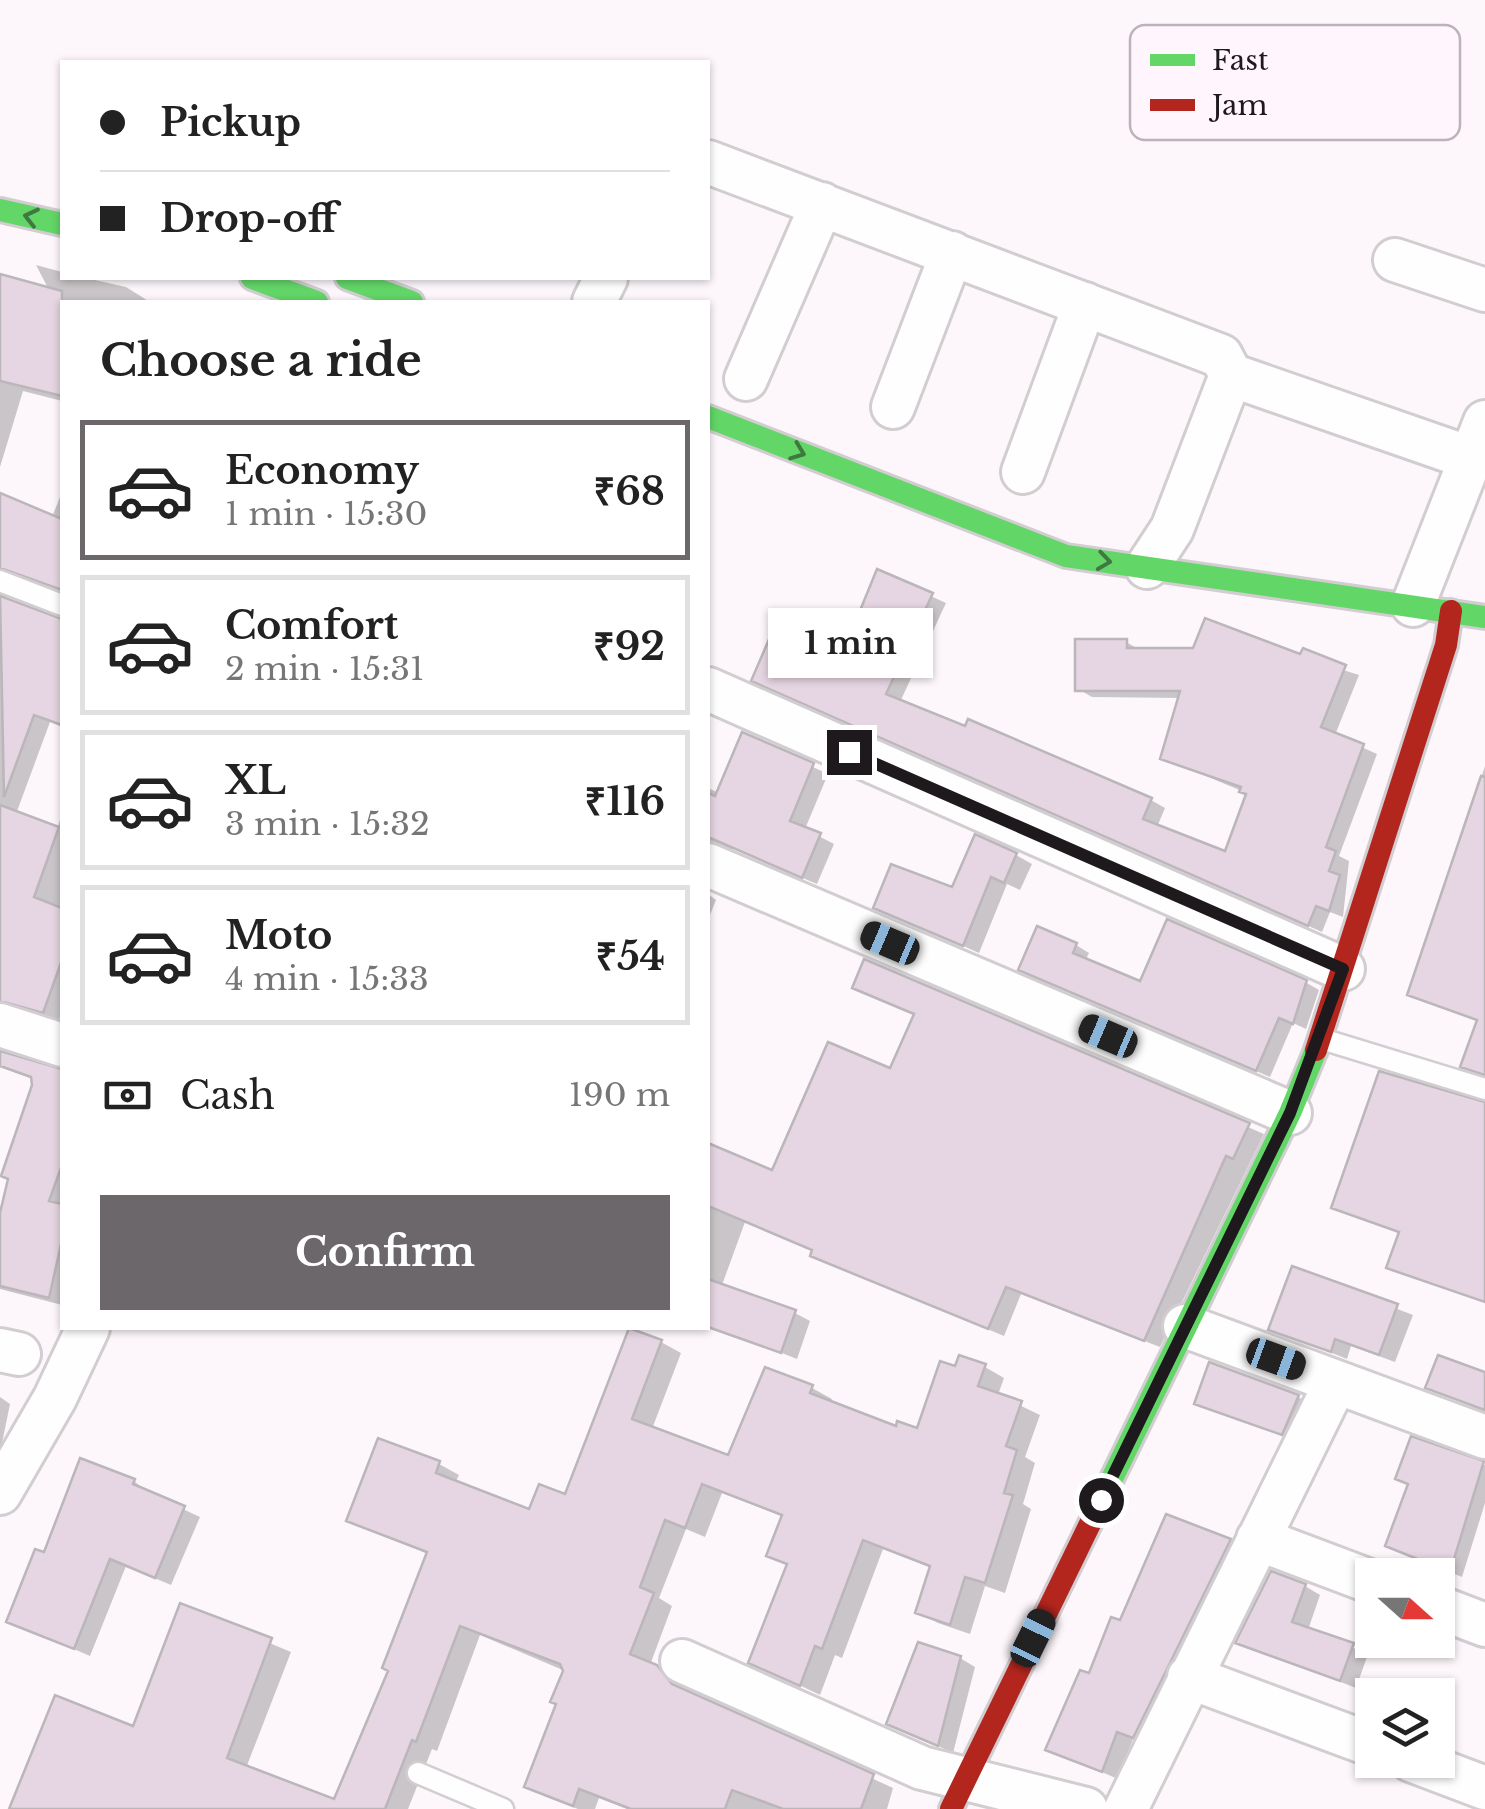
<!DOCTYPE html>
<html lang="en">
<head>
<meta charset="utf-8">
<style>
	body { margin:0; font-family:"Libre Baskerville",serif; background:#f6f6f6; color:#222; height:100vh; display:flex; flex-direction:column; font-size:38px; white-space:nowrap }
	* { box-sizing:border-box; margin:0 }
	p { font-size:32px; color:#767676 }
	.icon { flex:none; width:55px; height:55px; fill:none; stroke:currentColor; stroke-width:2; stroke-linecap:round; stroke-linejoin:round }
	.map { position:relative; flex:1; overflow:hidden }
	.panel { position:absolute; left:60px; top:300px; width:650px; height:1030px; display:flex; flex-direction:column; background:#fff; border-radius:0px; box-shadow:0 2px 8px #0004 }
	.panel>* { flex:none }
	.banner { position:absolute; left:60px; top:60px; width:650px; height:220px; border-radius:0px; box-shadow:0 2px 8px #0004; display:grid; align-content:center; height:220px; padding:0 40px; background:#fff }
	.needle { width:65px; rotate:111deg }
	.buttons { position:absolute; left:1355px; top:1558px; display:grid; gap:20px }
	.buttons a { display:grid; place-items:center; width:100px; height:100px; border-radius:0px; background:#fff; box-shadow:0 2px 8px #0004; font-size:50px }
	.end { position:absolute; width:45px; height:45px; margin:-22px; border:12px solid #1d191c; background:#fff; box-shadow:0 0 0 5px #fff }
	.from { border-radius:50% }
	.bubble { position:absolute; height:70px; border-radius:0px; background:#fff; box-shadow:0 2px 8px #0004; font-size:32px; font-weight:700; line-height:70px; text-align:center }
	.car { position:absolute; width:30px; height:60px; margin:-30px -15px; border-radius:12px; box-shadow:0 0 8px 2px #0007; background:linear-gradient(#222 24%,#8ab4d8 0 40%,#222 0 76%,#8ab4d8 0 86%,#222 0) }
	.banner b { display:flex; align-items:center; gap:35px; height:95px; font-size:38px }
	.banner b+b { border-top:2px solid #e0e0e0 }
	.banner i { width:25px; height:25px; background:#222 }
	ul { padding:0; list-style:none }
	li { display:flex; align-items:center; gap:30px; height:140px; margin:0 20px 15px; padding:0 20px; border:5px solid #e0e0e0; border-radius:0px }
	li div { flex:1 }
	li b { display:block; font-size:38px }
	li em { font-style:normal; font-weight:700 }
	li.current { border-color:#6b676a }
	li>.icon { width:90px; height:90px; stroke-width:1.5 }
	h2 { padding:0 40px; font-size:45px; line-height:120px }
	.pay { display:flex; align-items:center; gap:25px; height:110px; padding:0 40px; font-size:38px }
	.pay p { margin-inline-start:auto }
	.primary-button { display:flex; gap:20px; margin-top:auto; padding:20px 40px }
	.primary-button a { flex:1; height:115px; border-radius:0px; background:#6b676a; color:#fff; font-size:40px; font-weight:700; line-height:115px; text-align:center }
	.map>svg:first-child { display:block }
</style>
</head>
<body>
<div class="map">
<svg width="1485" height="1809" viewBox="0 0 1485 1809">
	<rect width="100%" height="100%" fill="#fdf7fb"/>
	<!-- shadow -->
	<path fill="#0003" d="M36 265 62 272V278H86L126 287 150 302H62V401L23 391 0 467V277L49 290Z
		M62 492V591L22 576 9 578 2 587 8 602 62 619V727L50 722 16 814 57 829 62 814V1011L59 1020 13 1008 0 1019V496L52 517Z
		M878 572 946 603 900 702 966 730 970 722 1151 800 1165 808 1157 827 1226 854 1249 794 1163 758 1181 698 1092 697 1078 689 1126 642 1142 651 1302 657 1359 675 1335 735 1377 754 1339 856 1349 861 1343 917 1330 912 1322 932 768 688 833 665 856 627Z
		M744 735 828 774 805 829 834 844 817 884 734 849 708 854V788L719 793Z
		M1485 766V1077L1463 1066 1479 1022 1410 993Z
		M1016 855 1032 864 1020 890 1007 884 979 953 876 907 954 890Z
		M708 894 716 900 708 920Z
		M1076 945 1089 953 1085 961 1141 984 1305 982 1319 990 1306 1029 1293 1023 1270 1077 1034 976Z
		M866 962 1264 1134 1160 1347 1021 1294 1004 1336 828 1263 815 1251 745 1222 722 1285 708 1280V1145L773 1174 892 1072 916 1015 855 987Z
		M0 1052 62 1071V1305L0 1289V1224L33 1079 0 1067Z
		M1485 1103V1303L1389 1267 1401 1234 1334 1207Z
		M1293 1269 1413 1315 1395 1362 1351 1346 1347 1359 1271 1329Z
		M795 1313 810 1321 797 1359 721 1329Z
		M661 1342 681 1353 652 1429 729 1459 766 1370 812 1388 832 1399 830 1403 897 1429 918 1431 956 1370 985 1367 1004 1378 998 1395 1040 1415 1025 1457 1035 1463 1023 1504 1031 1509 1005 1593 985 1586 970 1634 938 1623 918 1612 932 1568 883 1549 842 1658 835 1655 820 1695 751 1662 788 1566 769 1555 784 1517 722 1493 705 1537 686 1529 659 1598 672 1606 650 1665 677 1695 681 1692 667 1673 689 1694 893 1788 887 1809H627L599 1798 595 1809H578L547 1797 527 1786 559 1704 565 1671 480 1635 437 1751 432 1749 408 1809H12L134 1730 182 1606 291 1652 246 1768 335 1802 391 1671 428 1554 349 1520 439 1464 459 1475 455 1483 531 1512 566 1497Z
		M1485 1373V1413L1428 1387Z
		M0 1397 10 1404 0 1453Z
		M1298 1397 1313 1406 1298 1442 1197 1402Z
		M1412 1439 1485 1465V1503L1462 1577 1400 1552Z
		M134 1481 148 1493 200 1517 171 1585 126 1566 90 1656 9 1621 46 1555Z
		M1230 1541 1245 1550 1149 1745 1133 1739 1118 1779 1048 1749 1121 1623Z
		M1305 1586 1320 1595 1308 1630 1368 1654 1356 1688 1239 1642Z
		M960 1658 975 1667 953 1753 889 1723Z"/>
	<!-- building -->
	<path fill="#e6d5e2" stroke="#bab6b9" stroke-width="2.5" d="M0 274 62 291V396L0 381Z
		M0 493 62 519V590L0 568Z
		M877 569 933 593 886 694 965 726 968 719 1152 798 1143 819 1225 851 1246 794 1239 792 1241 787 1160 759 1180 691H1075V639H1127V648H1193L1205 618 1300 654 1303 648 1346 665 1321 727 1364 744 1326 847 1336 851 1329 871 1340 875 1329 911 1316 906 1308 926 751 681 770 637 832 662 849 621 855 623Z
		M0 596 62 619V725L34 715 4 797Z
		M742 732 814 763 790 821 821 833 802 878 708 837V793L715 796Z
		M1481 776 1485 777V1075L1460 1067 1477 1020 1407 995Z
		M0 805 59 827 34 897 62 908V960L43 1013 0 1001Z
		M975 834 1017 853 1004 883 991 877 963 946 873 908 891 864 952 887Z
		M1167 919 1307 980 1293 1024 1279 1018 1256 1071 1018 970 1037 926 1077 943 1073 953 1140 981Z
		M864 959 1250 1123 1233 1159 1226 1156 1144 1341 1006 1287 988 1329 810 1256 812 1250 708 1206V1143L772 1170 828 1042 890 1068 914 1014 852 988Z
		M0 1051 62 1069V1165L49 1201 62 1204V1240L49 1298 0 1286V1213L8 1179 1 1176 32 1085 31 1077 0 1066Z
		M1379 1071 1485 1102V1302L1386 1268 1399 1232 1331 1208Z
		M1292 1266 1398 1304 1379 1355 1335 1339 1331 1352 1268 1330Z
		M708 1279 796 1310 781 1353 708 1327Z
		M629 1328 662 1340 632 1419 728 1455 765 1367 813 1385 810 1393 896 1426 897 1421 917 1428 940 1361 955 1366 959 1355 986 1364 978 1386 1022 1401 1006 1446 1017 1450 1004 1493 1013 1495 985 1583 965 1577 950 1625 915 1613 930 1566 863 1540 822 1649 815 1646 800 1686 748 1663 787 1564 766 1556 782 1515 702 1484 685 1528 665 1520 640 1587 654 1593 630 1654 657 1665 672 1684 874 1774 861 1809H783L732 1790 725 1809H631L579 1789 573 1806 524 1787 556 1704 550 1702 563 1671 560 1664 460 1626 416 1742 412 1740 385 1809H9L55 1695 133 1726 180 1603 272 1638 227 1758 334 1799 388 1671 382 1668 427 1552 346 1521 378 1438 440 1461 436 1473 529 1509 539 1484 565 1494Z
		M1438 1355 1485 1372V1410L1425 1388Z
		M1209 1362 1299 1395 1282 1435 1194 1404Z
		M1411 1436 1484 1461 1450 1572 1385 1546 1408 1484 1395 1479Z
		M80 1458 135 1479 133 1484 185 1506 155 1578 110 1559 74 1649 6 1622 35 1549 44 1552Z
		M1166 1514 1231 1539 1133 1738 1117 1732 1102 1772 1045 1750 1080 1670 1089 1673 1111 1617 1120 1620Z
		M1271 1571 1306 1584 1292 1622 1354 1643 1340 1681 1235 1643Z
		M918 1642 961 1656 938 1746 886 1724Z"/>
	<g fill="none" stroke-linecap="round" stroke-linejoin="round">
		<!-- lane casing -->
		<g stroke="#d2cdd1" stroke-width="25">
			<path id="lane" d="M0 581 62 605
				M1325 1040 1485 1089
				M418 1773 503 1809"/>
		</g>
		<!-- street casing -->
		<g stroke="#d2cdd1" stroke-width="48">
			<path id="street" d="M708 162 1221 356 1231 375 1172 529 1147 567
				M1395 260 1485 290
				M594 302 606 278
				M1231 375 1470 458
				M746 379 822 204
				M893 407 952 253
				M1023 472 1085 304
				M1413 605 1485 422
				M708 689 1343 969
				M708 865 1290 1113
				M0 1025 62 1045
				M1185 1326 1485 1437
				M0 1350 19 1354
				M0 1493 55 1398 88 1328
				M1258 1539 1372 1582
				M1438 1607 1485 1625
				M682 1661 922 1768 1086 1809
				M1189 1677 1372 1745
				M1411 1760 1485 1788
				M1126 1809 1336 1382"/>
		</g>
		<!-- fast casing -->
		<g stroke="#d2cdd1" stroke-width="28">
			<path id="fast" d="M0 210 62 224
				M252 278 317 302
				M347 278 412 302
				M708 417 1066 556 1485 617
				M1105 1493 1290 1113 1316 1050"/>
		</g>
		<!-- jam casing -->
		<g stroke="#d2cdd1" stroke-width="28">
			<path id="jam" d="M1316 1050 1446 645 1451 611
				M951 1809 1105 1493"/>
		</g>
		<!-- lane -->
		<use href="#lane" stroke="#fffefe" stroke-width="20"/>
		<!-- street -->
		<use href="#street" stroke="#fffefe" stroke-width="42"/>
		<!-- fast -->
		<use href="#fast" stroke="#63d668" stroke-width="22"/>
		<!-- jam -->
		<use href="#jam" stroke="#b3261e" stroke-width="22"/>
	</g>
	<!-- one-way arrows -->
	<defs><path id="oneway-chevron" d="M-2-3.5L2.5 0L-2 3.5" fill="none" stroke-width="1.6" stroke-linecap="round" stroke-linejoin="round" transform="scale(2.5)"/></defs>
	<g stroke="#407842">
		<use href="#oneway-chevron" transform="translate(31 217) rotate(-167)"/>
		<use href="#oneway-chevron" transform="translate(798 452) rotate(21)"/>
		<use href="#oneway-chevron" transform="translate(1104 561) rotate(8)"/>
	</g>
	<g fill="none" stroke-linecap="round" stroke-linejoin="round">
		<!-- route -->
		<path stroke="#1d191c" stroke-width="12" d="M849 752 1343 969 1290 1113 1101 1500"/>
	</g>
	<!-- legend -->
	<rect x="1130" y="25" width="330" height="115" rx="15" fill="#fff5fc" stroke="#bbb3b9" stroke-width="2.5"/>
	<rect x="1150" y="54" width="45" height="12" fill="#63d668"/>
	<rect x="1150" y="99" width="45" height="12" fill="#b3261e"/>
	<g font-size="28" fill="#1d191c">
		<text x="1212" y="70">Fast</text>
		<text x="1212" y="115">Jam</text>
	</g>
</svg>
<div class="buttons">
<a><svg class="needle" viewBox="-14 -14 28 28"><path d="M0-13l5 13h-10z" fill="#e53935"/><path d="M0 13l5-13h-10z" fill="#767676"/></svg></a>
<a><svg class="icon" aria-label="layers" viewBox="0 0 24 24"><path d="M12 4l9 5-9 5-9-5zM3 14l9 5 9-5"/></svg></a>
</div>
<i class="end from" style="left:1101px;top:1500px"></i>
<i class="end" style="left:849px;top:752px"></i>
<div class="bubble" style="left:768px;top:608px;width:165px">1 min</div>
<i class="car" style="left:890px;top:943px;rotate:293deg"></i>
<i class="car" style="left:1108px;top:1036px;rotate:293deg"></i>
<i class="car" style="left:1276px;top:1359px;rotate:110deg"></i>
<i class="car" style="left:1033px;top:1638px;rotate:26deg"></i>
<div class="banner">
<b><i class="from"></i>Pickup</b>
<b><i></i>Drop-off</b>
</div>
<section class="panel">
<h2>Choose a ride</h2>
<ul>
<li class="current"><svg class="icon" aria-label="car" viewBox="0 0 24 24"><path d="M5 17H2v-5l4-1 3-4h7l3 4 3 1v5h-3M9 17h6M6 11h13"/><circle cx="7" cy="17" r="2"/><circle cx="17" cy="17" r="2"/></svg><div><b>Economy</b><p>1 min · 15:30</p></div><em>₹68</em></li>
<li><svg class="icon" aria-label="car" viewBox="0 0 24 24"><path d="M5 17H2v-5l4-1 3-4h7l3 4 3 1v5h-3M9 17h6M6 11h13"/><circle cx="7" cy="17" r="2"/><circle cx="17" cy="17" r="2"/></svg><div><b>Comfort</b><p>2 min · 15:31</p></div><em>₹92</em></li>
<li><svg class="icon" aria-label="car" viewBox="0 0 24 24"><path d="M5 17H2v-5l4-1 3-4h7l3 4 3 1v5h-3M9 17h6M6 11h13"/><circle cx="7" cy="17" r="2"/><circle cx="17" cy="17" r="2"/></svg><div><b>XL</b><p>3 min · 15:32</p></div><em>₹116</em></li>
<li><svg class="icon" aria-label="car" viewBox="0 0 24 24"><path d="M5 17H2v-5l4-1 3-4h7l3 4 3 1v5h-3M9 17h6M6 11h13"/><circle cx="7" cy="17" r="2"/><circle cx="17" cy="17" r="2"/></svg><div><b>Moto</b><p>4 min · 15:33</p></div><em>₹54</em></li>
</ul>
<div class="pay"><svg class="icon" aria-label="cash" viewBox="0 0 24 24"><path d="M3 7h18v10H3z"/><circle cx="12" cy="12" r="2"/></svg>Cash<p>190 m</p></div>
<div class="primary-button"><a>Confirm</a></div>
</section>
</div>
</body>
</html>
